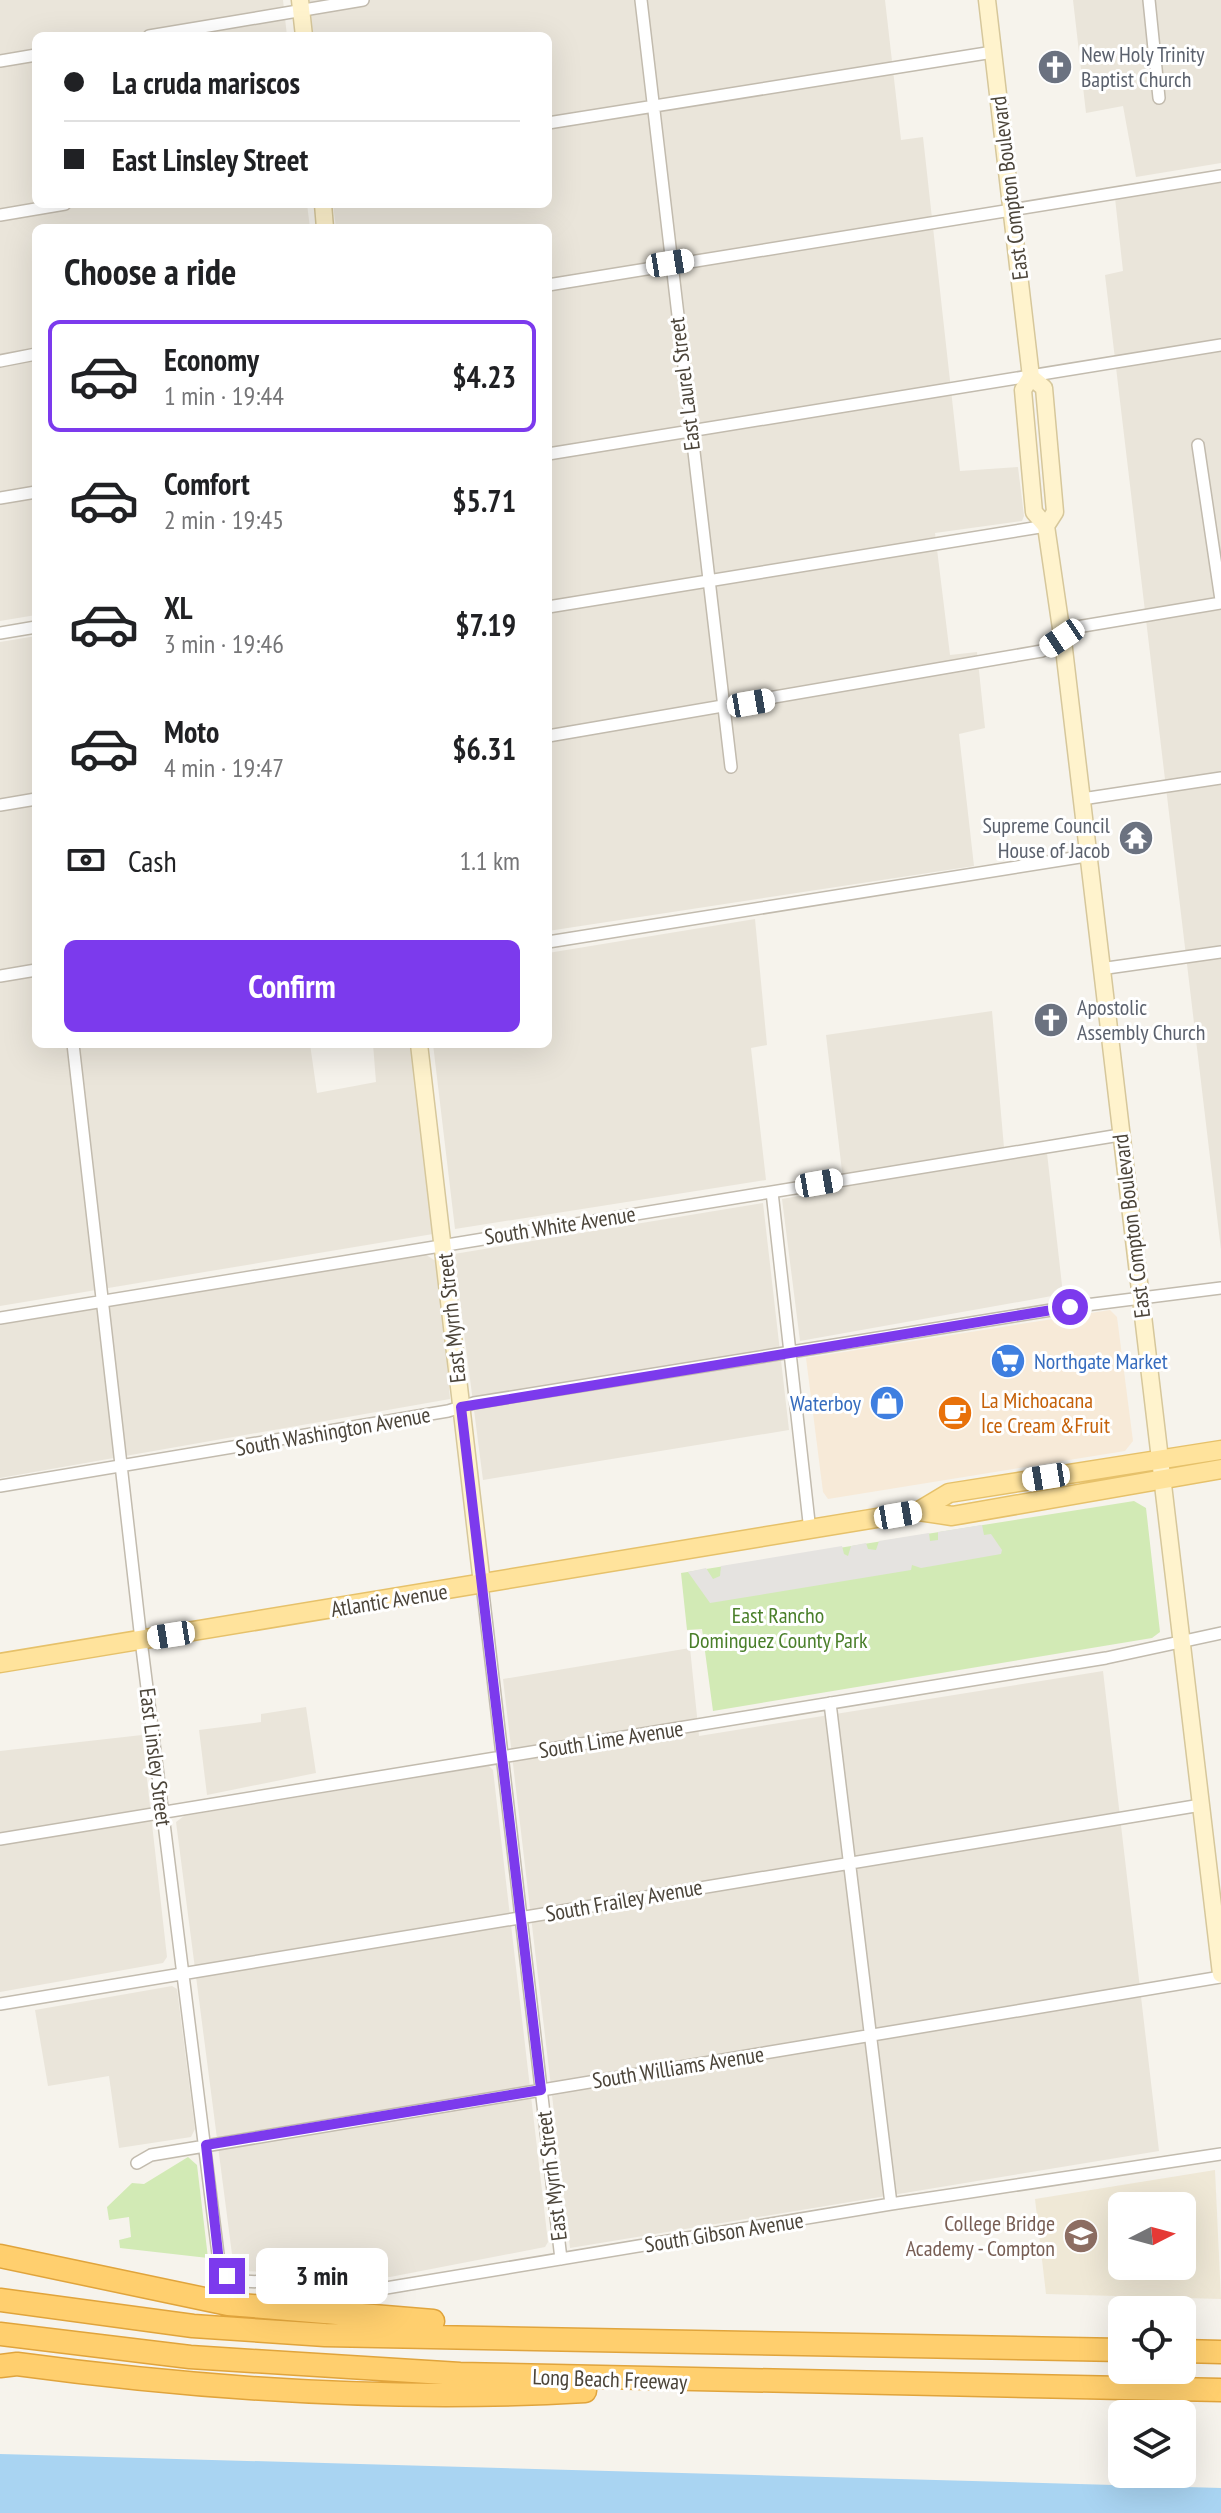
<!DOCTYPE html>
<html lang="en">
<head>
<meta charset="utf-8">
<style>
	body { margin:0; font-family:"PT Sans Narrow",sans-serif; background:#f2f2f2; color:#202124; height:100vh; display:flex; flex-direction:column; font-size:30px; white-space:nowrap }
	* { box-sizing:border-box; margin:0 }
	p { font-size:26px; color:#757577 }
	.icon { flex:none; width:44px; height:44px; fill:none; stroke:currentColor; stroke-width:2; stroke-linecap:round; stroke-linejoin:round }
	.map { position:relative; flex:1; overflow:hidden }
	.side { position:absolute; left:32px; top:224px; width:520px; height:824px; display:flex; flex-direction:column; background:#fff; border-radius:12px; box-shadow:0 8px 32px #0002 }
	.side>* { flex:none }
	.banner { position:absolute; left:32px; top:32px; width:520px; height:176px; border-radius:12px; box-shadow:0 8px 32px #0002; display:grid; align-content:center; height:176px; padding:0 32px; background:#fff }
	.needle { width:52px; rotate:84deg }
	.controls { position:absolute; left:1108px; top:2192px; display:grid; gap:16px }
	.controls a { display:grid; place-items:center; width:88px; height:88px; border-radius:12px; background:#fff; box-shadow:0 8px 32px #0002; font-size:40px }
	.end { position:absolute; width:36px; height:36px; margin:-18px; border:10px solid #7c3aed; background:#fff; box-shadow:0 0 0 4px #fff }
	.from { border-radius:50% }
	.bubble { position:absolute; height:56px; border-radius:12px; background:#fff; box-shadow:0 8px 32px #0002; font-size:26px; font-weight:700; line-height:56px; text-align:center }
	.car { position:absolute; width:24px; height:48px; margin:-24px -12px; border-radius:10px; box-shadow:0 0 6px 2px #0007; background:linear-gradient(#fff 24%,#345 0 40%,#fff 0 76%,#345 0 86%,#fff 0) }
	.banner b { display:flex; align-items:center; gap:28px; height:76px; font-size:30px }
	.banner b+b { border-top:2px solid #e0e0e0 }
	.banner i { width:20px; height:20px; background:#202124 }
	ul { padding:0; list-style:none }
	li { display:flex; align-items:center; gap:24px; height:112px; margin:0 16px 12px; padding:0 16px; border:4px solid transparent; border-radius:12px }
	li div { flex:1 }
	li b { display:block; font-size:30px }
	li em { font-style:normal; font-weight:700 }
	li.on { border-color:#7c3aed }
	li>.icon { width:72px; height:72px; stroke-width:1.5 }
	h2 { padding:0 32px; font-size:36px; line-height:96px }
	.pay { display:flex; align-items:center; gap:20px; height:88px; padding:0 32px; font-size:30px }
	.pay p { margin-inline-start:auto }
	.action { display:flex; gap:16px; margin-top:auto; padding:16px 32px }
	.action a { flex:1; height:92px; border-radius:12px; background:#7c3aed; color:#fff; font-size:32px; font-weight:700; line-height:92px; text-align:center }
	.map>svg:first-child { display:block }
</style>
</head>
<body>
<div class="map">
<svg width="1221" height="2513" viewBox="0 0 1221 2513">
	<rect width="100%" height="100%" fill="#f6f3ec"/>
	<!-- residential -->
	<path fill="#eae5da" d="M0 0H283L287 36H36V204H307L310 228H36V615L0 621Z
		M309 0H885L901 140 923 137 960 471 1018 467 1024 516 1022 521 935 533 950 655 977 652 985 728 959 734 974 866 548 931V228H336L333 204H548V36H313Z
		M1073 0H1221V163L1136 177 1123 106 1086 113Z
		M1221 181V1250L1105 275 1123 271 1115 198Z
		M36 636V1044H310L317 1093 376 1082 373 1044H412L433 1234 0 1306V642Z
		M755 919 767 1045 751 1048 766 1180 455 1229 433 1044H548V953Z
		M992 1011 1005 1159 1047 1153 1063 1294 800 1341 782 1199 844 1188 826 1035Z
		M763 1203 789 1430 483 1480 454 1254Z
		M423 1253 439 1263 450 1399 0 1478V1325Z
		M690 1648 699 1736 1103 1671 1159 2151 570 2248 503 1679Z
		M306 1707 316 1773 207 1795 199 1730 261 1722V1714Z
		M142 1735 167 1957 163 1963 0 1992V1751Z
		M489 1766 493 1770 548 2242 545 2247 390 2277 244 2271 233 2262 176 1822 184 1816Z
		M172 1986 177 1989 195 2129 191 2137 119 2148 109 2076 48 2086 35 2010Z"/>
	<!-- commercial -->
	<path fill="#f7ead8" d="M1110 1310 1117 1317 1133 1441 1125 1451 828 1499 823 1492 806 1358Z"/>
	<!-- education -->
	<path fill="#efe8d6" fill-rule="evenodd" d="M1215 2170 1221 2299 1046 2294 1035 2199ZM1122 2206H1182V2266H1122Z"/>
	<!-- green -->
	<path fill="#d2eab5" d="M1134 1501 1146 1508 1160 1632 1152 1638 713 1711 702 1629 687 1630 681 1573Z
		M188 2157 197 2165 208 2258 120 2248 119 2240 131 2237 129 2217 109 2220 107 2207 132 2183 144 2184Z"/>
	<!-- parking -->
	<path fill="#e5e3e0" d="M982 1525 984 1535 991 1534 1002 1550 1001 1554 921 1568 912 1565 911 1570 710 1603 688 1572 706 1568 713 1579 720 1576 721 1566 842 1546 844 1554 848 1556 851 1546 866 1543 868 1549 876 1550 879 1541 929 1533 930 1541 938 1540V1532Z"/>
	<!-- water -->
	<path fill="#a9d4f2" d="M0 2454 1221 2488V2513H0Z"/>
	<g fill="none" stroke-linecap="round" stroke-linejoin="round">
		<!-- street casing -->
		<g stroke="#c2bbae" stroke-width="14">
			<path id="street" d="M641 0 731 767
				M1149 0 1159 98
				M149 36 363 0
				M0 61 36 55
				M548 123 993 52
				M0 215 65 204
				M548 285 1221 176
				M0 361 36 354
				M1198 445 1221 600
				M548 454 1221 345
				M0 498 36 492
				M548 607 1046 526
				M0 633 36 627
				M548 736 1042 651 1077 627 1221 603
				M1082 799 1221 778
				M0 805 36 799
				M548 942 1086 856
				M1100 969 1221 952
				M0 976 36 970
				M73 1044 141 1640 219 2262 227 2276 242 2281 386 2288 891 2204 1221 2154
				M772 1192 810 1531
				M0 1318 1120 1135
				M0 1486 448 1411 474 1403 1070 1307 1221 1288
				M482 1584 561 2259
				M830 1703 891 2204
				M0 1839 1106 1658 1221 1633
				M0 2004 1201 1805
				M137 2163 151 2155 1221 1977"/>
		</g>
		<!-- secondary casing -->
		<g stroke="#d6c79b" stroke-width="19">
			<path id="secondary" d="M300 0 304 36
				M987 0 1031 377 1023 390 1034 512 1046 526 1064 649 1221 1974
				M323 204 325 228
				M1031 377 1044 388 1055 512 1046 526
				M419 1044 482 1584"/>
		</g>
		<!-- primary casing -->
		<g stroke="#e6c16a" stroke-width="21">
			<path id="primary" d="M919 1511 949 1493 1221 1450
				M0 1663 919 1511 952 1516 1221 1469"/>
		</g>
		<!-- highway casing -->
		<g stroke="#e0a43c" stroke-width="25">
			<path id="highway" d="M0 2256 228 2304 433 2321
				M0 2300 193 2326 325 2335 1122 2350
				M0 2334 190 2357 460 2374 1221 2390
				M1182 2351 1221 2352
				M0 2366 17 2364C202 2389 399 2402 585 2391"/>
		</g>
		<!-- street -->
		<use href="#street" stroke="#fff" stroke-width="11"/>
		<!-- secondary -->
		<use href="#secondary" stroke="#fff3cd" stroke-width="16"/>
		<!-- primary -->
		<use href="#primary" stroke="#ffe39c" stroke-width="18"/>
		<!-- highway -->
		<use href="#highway" stroke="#ffcf6e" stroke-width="22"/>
	</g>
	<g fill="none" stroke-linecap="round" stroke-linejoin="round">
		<!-- route -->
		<path stroke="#7c3aed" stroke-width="10" d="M227 2276 219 2262 206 2145 541 2090 461 1407 1070 1307"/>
	</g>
	<!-- icons -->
	<defs>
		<g id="church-disc" transform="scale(1.8)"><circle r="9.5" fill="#6b7280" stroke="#fff"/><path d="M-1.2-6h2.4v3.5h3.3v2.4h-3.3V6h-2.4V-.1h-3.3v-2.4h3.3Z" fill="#fff"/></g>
		<g id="temple-disc" transform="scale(1.8)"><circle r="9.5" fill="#6b7280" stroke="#fff"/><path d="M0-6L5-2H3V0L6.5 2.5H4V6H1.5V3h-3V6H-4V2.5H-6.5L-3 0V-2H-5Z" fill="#fff"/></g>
		<g id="supermarket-disc" transform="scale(1.8)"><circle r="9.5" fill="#3f7fe0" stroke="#fff"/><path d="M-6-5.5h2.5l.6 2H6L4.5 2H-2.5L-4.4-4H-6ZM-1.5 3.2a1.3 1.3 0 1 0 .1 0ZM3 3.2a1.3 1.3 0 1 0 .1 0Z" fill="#fff"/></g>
		<g id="shop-disc" transform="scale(1.8)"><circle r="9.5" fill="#3f7fe0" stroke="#fff"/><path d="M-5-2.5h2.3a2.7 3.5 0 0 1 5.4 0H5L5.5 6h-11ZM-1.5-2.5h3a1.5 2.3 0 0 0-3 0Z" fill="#fff"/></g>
		<g id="cafe-disc" transform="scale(1.8)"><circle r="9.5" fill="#e8710a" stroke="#fff"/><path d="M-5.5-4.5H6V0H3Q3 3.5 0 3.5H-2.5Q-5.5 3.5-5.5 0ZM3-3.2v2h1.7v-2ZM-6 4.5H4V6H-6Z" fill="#fff"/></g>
		<g id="school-disc" transform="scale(1.8)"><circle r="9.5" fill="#8d6e63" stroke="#fff"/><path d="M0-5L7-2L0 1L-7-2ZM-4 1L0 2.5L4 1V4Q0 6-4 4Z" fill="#fff"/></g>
	</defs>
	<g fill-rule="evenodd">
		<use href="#church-disc" x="1055" y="67"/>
		<use href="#temple-disc" x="1136" y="838"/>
		<use href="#church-disc" x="1051" y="1020"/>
		<use href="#supermarket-disc" x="1008" y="1361"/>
		<use href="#shop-disc" x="887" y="1403"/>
		<use href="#cafe-disc" x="955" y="1413"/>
		<use href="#school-disc" x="1081" y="2236"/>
	</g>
	<g text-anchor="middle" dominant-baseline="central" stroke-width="6" stroke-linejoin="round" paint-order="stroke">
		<!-- worship labels -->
		<g font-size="22" fill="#5b616d" stroke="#fff" text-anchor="start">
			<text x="1081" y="54">New Holy Trinity<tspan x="1081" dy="25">Baptist Church</tspan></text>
			<text x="1110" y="825" text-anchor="end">Supreme Council<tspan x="1110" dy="25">House of Jacob</tspan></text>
			<text x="1077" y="1007">Apostolic<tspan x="1077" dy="25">Assembly Church</tspan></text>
		</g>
		<!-- street labels -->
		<g font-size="22" fill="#4b4439" stroke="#fff">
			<text transform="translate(1009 188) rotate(-97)">East Compton Boulevard</text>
			<text transform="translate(684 384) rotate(-97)">East Laurel Street</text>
			<text transform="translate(560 1225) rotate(-9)">South White Avenue</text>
			<text transform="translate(1131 1226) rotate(-97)">East Compton Boulevard</text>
			<text transform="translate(451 1318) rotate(-96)">East Myrrh Street</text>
			<text transform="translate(333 1431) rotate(-10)">South Washington Avenue</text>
			<text transform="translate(389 1600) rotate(-9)">Atlantic Avenue</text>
			<text transform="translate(611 1739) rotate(-9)">South Lime Avenue</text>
			<text transform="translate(156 1757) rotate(83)">East Linsley Street</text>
			<text transform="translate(624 1900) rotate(-10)">South Frailey Avenue</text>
			<text transform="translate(678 2067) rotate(-9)">South Williams Avenue</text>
			<text transform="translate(551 2176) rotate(-97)">East Myrrh Street</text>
			<text transform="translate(724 2232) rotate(-9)">South Gibson Avenue</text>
			<text transform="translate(610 2379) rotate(2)">Long Beach Freeway</text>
		</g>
		<!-- shop labels -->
		<g font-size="22" fill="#366cbe" stroke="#fff" text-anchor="start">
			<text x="1034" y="1361">Northgate Market</text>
			<text x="861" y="1403" text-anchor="end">Waterboy</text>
		</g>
		<!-- food labels -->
		<g font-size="22" fill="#c56008" stroke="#fff" text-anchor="start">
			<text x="981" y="1400">La Michoacana<tspan x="981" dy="25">Ice Cream &amp;Fruit</tspan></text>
		</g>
		<!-- park labels -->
		<g font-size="22" fill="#4a7f2a" stroke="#fff">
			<text x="778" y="1615">East Rancho<tspan x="778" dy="25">Dominguez County Park</tspan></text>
		</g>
		<!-- education labels -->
		<g font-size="22" fill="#785e54" stroke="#fff" text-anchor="end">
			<text x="1055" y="2223">College Bridge<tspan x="1055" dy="25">Academy - Compton</tspan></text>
		</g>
	</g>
</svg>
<div class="controls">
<a><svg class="needle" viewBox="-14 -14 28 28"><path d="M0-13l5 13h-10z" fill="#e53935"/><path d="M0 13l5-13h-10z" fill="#757577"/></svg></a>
<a><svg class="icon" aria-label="locate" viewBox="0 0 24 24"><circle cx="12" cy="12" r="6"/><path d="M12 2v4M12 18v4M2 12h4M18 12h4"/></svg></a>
<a><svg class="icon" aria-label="layers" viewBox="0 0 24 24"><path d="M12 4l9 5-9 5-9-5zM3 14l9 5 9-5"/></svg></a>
</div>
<i class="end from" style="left:1070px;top:1307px"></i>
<i class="end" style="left:227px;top:2276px"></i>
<div class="bubble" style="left:256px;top:2248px;width:132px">3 min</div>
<i class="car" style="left:670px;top:263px;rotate:81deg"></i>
<i class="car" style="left:1062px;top:638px;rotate:236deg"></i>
<i class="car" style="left:751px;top:703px;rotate:80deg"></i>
<i class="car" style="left:819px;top:1183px;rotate:80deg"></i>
<i class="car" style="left:1046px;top:1477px;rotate:261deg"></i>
<i class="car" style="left:898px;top:1515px;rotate:80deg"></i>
<i class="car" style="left:171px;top:1635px;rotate:261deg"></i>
<div class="banner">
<b><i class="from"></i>La cruda mariscos</b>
<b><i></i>East Linsley Street</b>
</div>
<section class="side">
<h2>Choose a ride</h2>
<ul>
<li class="on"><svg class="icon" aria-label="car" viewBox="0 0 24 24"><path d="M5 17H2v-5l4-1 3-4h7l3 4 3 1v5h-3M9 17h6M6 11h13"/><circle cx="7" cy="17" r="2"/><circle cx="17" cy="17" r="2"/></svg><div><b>Economy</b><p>1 min · 19:44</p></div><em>$4.23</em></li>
<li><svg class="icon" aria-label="car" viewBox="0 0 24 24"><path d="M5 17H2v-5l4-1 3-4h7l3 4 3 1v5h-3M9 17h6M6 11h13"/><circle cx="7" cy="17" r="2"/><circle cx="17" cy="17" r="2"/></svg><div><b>Comfort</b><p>2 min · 19:45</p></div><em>$5.71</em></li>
<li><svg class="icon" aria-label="car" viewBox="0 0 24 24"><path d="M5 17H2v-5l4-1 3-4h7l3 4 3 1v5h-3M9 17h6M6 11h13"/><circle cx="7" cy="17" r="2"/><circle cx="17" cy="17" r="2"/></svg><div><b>XL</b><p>3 min · 19:46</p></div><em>$7.19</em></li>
<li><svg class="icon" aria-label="car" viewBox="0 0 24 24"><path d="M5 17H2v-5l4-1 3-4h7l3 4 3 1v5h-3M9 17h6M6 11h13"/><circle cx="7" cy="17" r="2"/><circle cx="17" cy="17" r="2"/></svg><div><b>Moto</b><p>4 min · 19:47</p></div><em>$6.31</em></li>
</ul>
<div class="pay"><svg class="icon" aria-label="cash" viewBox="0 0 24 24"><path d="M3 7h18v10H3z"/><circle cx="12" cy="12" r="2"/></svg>Cash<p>1.1 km</p></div>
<div class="action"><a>Confirm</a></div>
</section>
</div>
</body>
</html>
